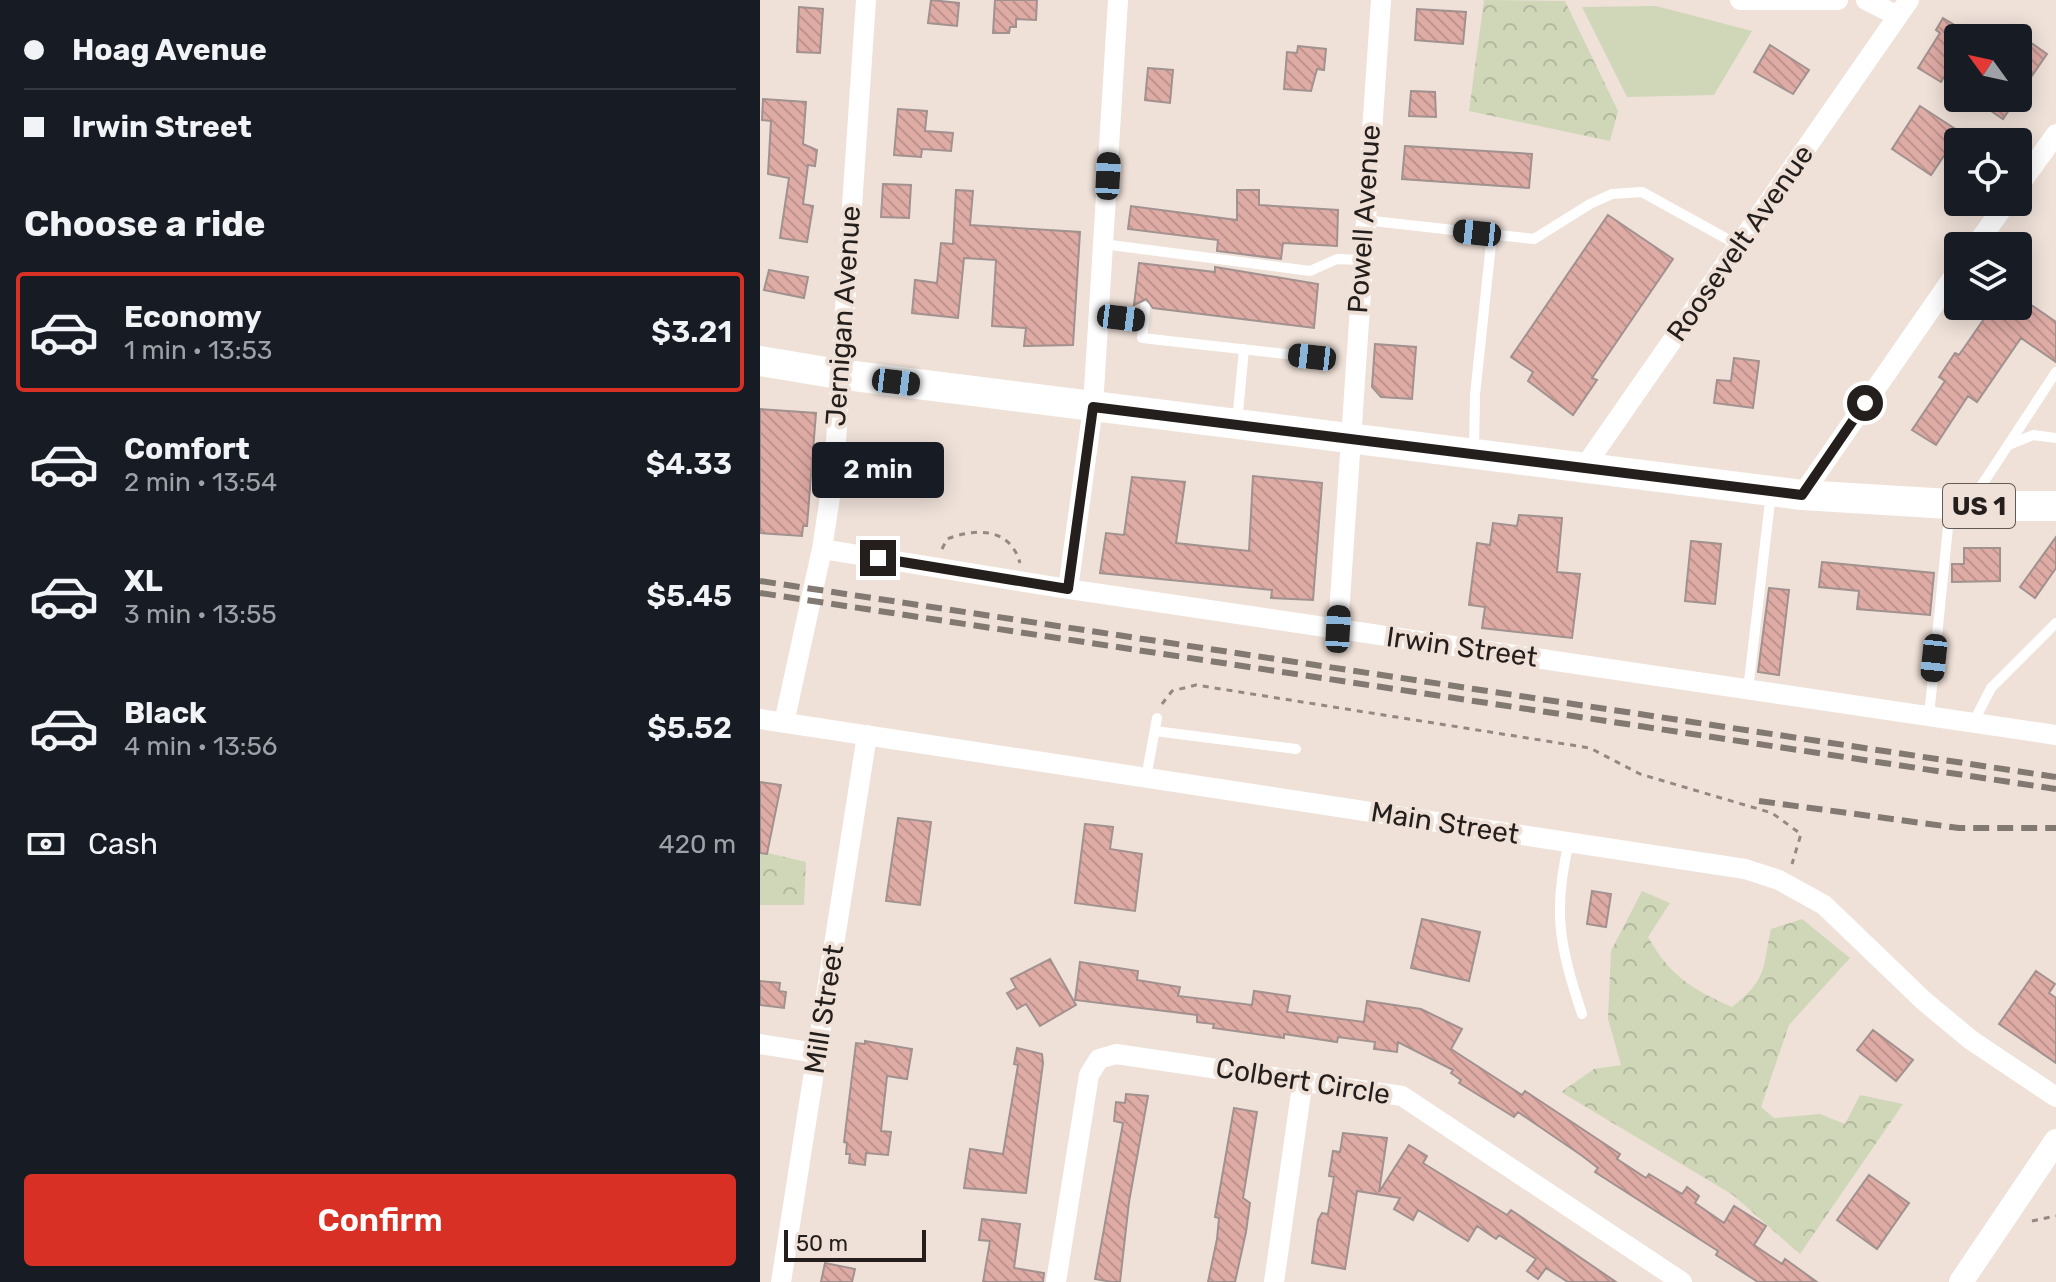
<!DOCTYPE html>
<html lang="en">
<head>
<meta charset="utf-8">
<style>
	body { margin:0; font-family:Rubik,sans-serif; background:#20242c; color:#f1f3f6; height:100vh; display:flex; flex-direction:column; font-size:30px; white-space:nowrap }
	* { box-sizing:border-box; margin:0 }
	p { font-size:26px; color:#9ea1a6 }
	.icon { flex:none; width:44px; height:44px; fill:none; stroke:currentColor; stroke-width:2; stroke-linecap:round; stroke-linejoin:round }
	.map { position:relative; flex:1; overflow:hidden }
	.sheet { display:flex; flex-direction:column; background:#171b24; width:760px }
	.sheet>* { flex:none }
	.guide { display:grid; align-content:center; height:176px; padding:0 24px; background:#171b24 }
	.needle { width:52px; rotate:303deg }
	.tools { position:absolute; left:1184px; top:24px; display:grid; gap:16px }
	.tools a { display:grid; place-items:center; width:88px; height:88px; border-radius:8px; background:#171b24; box-shadow:0 4px 20px #0003; font-size:40px }
	.scale { position:absolute; left:24px; bottom:20px; width:142px; box-sizing:border-box; padding-left:8px; border:4px solid #241f1c; border-top:0; font-size:22px; line-height:28px; white-space:nowrap; color:#241f1c; -webkit-text-stroke:6px #efe1d8; paint-order:stroke }
	.end { position:absolute; width:36px; height:36px; margin:-18px; border:10px solid #241f1c; background:#fff; box-shadow:0 0 0 4px #fff }
	.from { border-radius:50% }
	.bubble { position:absolute; height:56px; border-radius:8px; background:#171b24; box-shadow:0 4px 20px #0003; font-size:26px; font-weight:600; line-height:56px; text-align:center }
	.car { position:absolute; width:24px; height:48px; margin:-24px -12px; border-radius:10px; box-shadow:0 0 6px 2px #0007; background:linear-gradient(#222 24%,#8ab4d8 0 40%,#222 0 76%,#8ab4d8 0 86%,#222 0) }
	.guide b { display:flex; align-items:center; gap:28px; height:76px; font-size:30px }
	.guide b+b { border-top:2px solid #363941 }
	.guide i { width:20px; height:20px; background:#f1f3f6 }
	ul { padding:0; list-style:none }
	li { display:flex; align-items:center; gap:24px; height:120px; margin:0 16px 12px; padding:0 8px; border:4px solid transparent; border-radius:8px }
	li div { flex:1 }
	li b { display:block; font-size:30px }
	li em { font-style:normal; font-weight:600 }
	li.on { border-color:#d93025 }
	li>.icon { width:72px; height:72px; stroke-width:1.5 }
	h2 { padding:0 24px; font-size:36px; line-height:96px }
	.pay { display:flex; align-items:center; gap:20px; height:88px; padding:0 24px; font-size:30px }
	.pay p { margin-inline-start:auto }
	.action { display:flex; gap:16px; margin-top:auto; padding:16px 24px }
	.action a { flex:1; height:92px; border-radius:8px; background:#d93025; color:#fff; font-size:32px; font-weight:600; line-height:92px; text-align:center }
	main { display:flex; flex:1; min-height:0 }
	.map>svg:first-child { display:block }
</style>
</head>
<body>
<main>
<section class="sheet">
<div class="guide">
<b><i class="from"></i>Hoag Avenue</b>
<b><i></i>Irwin Street</b>
</div>
<h2>Choose a ride</h2>
<ul>
<li class="on"><svg class="icon" aria-label="car" viewBox="0 0 24 24"><path d="M5 17H2v-5l4-1 3-4h7l3 4 3 1v5h-3M9 17h6M6 11h13"/><circle cx="7" cy="17" r="2"/><circle cx="17" cy="17" r="2"/></svg><div><b>Economy</b><p>1 min · 13:53</p></div><em>$3.21</em></li>
<li><svg class="icon" aria-label="car" viewBox="0 0 24 24"><path d="M5 17H2v-5l4-1 3-4h7l3 4 3 1v5h-3M9 17h6M6 11h13"/><circle cx="7" cy="17" r="2"/><circle cx="17" cy="17" r="2"/></svg><div><b>Comfort</b><p>2 min · 13:54</p></div><em>$4.33</em></li>
<li><svg class="icon" aria-label="car" viewBox="0 0 24 24"><path d="M5 17H2v-5l4-1 3-4h7l3 4 3 1v5h-3M9 17h6M6 11h13"/><circle cx="7" cy="17" r="2"/><circle cx="17" cy="17" r="2"/></svg><div><b>XL</b><p>3 min · 13:55</p></div><em>$5.45</em></li>
<li><svg class="icon" aria-label="car" viewBox="0 0 24 24"><path d="M5 17H2v-5l4-1 3-4h7l3 4 3 1v5h-3M9 17h6M6 11h13"/><circle cx="7" cy="17" r="2"/><circle cx="17" cy="17" r="2"/></svg><div><b>Black</b><p>4 min · 13:56</p></div><em>$5.52</em></li>
</ul>
<div class="pay"><svg class="icon" aria-label="cash" viewBox="0 0 24 24"><path d="M3 7h18v10H3z"/><circle cx="12" cy="12" r="2"/></svg>Cash<p>420 m</p></div>
<div class="action"><a>Confirm</a></div>
</section>
<div class="map">
<svg width="1296" height="1282" viewBox="0 0 1296 1282">
	<defs>
		<pattern id="forest-crowns" width="20" height="18" patternUnits="userSpaceOnUse" patternTransform="scale(2)"><rect width="20" height="18" fill="#cfd7b8"/><path d="M2 6a3 3 0 1 1 6 0M12 15a3 3 0 1 1 6 0" fill="none" stroke="#b2b89e"/></pattern>
		<pattern id="building-back-hatch" width="6" height="6" patternUnits="userSpaceOnUse" patternTransform="scale(2)"><rect width="6" height="6" fill="#dfaba5"/><path d="M-1 5l2 2M0 0l6 6M5-1l2 2" fill="none" stroke="#bf938d"/></pattern>
	</defs>
	<rect width="100%" height="100%" fill="#efe1d8"/>
	<!-- grass -->
	<path fill="#cfd7b8" d="M896 6 992 31 954 95 867 97 822 7Z"/>
	<!-- forest -->
	<path fill="url(#forest-crowns)" d="M724 0 805 1 858 111 850 141 709 111Z
		M0 851 46 862 44 905H0Z
		M882 891 910 903 888 937C910 976 932 989 972 1007 1008 979 1002 969 1011 929L1042 919 1090 958 1029 1025 1001 1107 1014 1118 1060 1114 1085 1124 1100 1095 1143 1104 1040 1254 973 1195 801 1092 834 1069 861 1065 848 1019 851 951Z"/>
	<!-- building -->
	<path fill="url(#building-back-hatch)" stroke="#a1918f" stroke-width="2" d="M171 0 199 3 197 26 168 23Z
		M235 0H277L276 20 256 19V27H250L249 33H233Z
		M39 7 63 9 60 53 37 52Z
		M657 9 706 12 703 44 655 40Z
		M1183 18 1198 27V54L1181 82 1158 68 1180 33 1176 30Z
		M1264 38 1287 54 1258 96V47Z
		M1010 45 1049 70 1033 94 994 72Z
		M538 46 566 49 564 70 557 69 551 91 524 89 527 52 537 53Z
		M388 68 413 70 410 103 385 100Z
		M651 91 675 92 676 117 649 116Z
		M1212 98H1257L1243 119Z
		M3 99 46 102 43 144 57 150 55 166 48 165 43 204 53 206 47 242 20 238 29 178 8 174 11 121 2 120Z
		M1160 106 1200 132 1171 175 1132 149Z
		M138 109 167 111 165 131 193 133 191 151 162 149 161 157 134 155Z
		M645 146 772 154 769 188 642 179Z
		M123 184 151 185 149 218 121 217Z
		M196 190 213 191 210 225 320 232 313 345 264 346 266 328 232 326 236 260 204 258 198 318 152 313 155 280 177 283 181 243 193 244Z
		M477 190H499V205L578 210 577 246 523 243 521 259 457 251 458 240 368 229 371 206 477 220Z
		M848 215 913 259 832 378 837 380 813 415 768 381 773 372 751 357Z
		M379 263 455 272V267L558 284 554 328 393 308 386 299 374 305Z
		M9 270 48 277 44 298 4 290Z
		M1258 296 1296 322V362L1261 338 1217 402 1208 396 1176 445 1152 430 1185 381 1179 377 1195 353 1199 355 1233 306H1258Z
		M615 344 656 347 652 399 621 397 612 387Z
		M974 358 999 361 993 408 954 403 957 380 971 381Z
		M0 409 56 413 47 526H43L42 536 0 533Z
		M493 476 562 483 553 600 511 598 512 590 340 573 346 533 364 535 372 477 425 482 416 543 489 551Z
		M759 515 802 518 797 572 820 574 812 638 722 628 725 607 709 605 717 543 730 545 733 523 757 526Z
		M1296 537V568L1275 598 1260 587Z
		M931 541 961 544 955 604 925 601Z
		M1204 548H1240V581L1192 582V564H1204Z
		M1062 562 1174 573 1170 615 1097 609 1099 591 1059 587Z
		M1009 588 1029 590 1019 675 998 672Z
		M0 782 21 785 7 854 0 853Z
		M138 818 171 822 160 905 126 901Z
		M325 824 353 827 350 849 382 854 375 911 315 903Z
		M832 891 851 894 846 927 827 924Z
		M662 919 720 932 709 981 651 968Z
		M290 959 316 1005 280 1026 266 1004 257 1009 247 993 256 988 251 979Z
		M320 962 378 971 377 980 420 987 418 996 492 1005 494 991 530 996 527 1012 604 1022 607 1001 661 1009 702 1029 691 1049 762 1095 765 1091 860 1154 857 1159 886 1178 889 1174 922 1194 927 1187 939 1196 935 1203 964 1223 974 1206 1006 1226 994 1245 1022 1264 1025 1259 1057 1282H998L956 1255 958 1251 835 1172 838 1168 821 1155 758 1112 754 1117 699 1083 701 1080 691 1073 693 1070 638 1042 637 1052 614 1049 615 1042 578 1037 577 1042 524 1034V1038L453 1028 454 1024 437 1022V1015L315 1000Z
		M1276 971 1295 984 1289 993 1296 998V1063L1239 1024Z
		M0 981 20 983 19 991 26 992 24 1008 0 1005Z
		M1113 1030 1153 1060 1136 1081 1097 1050Z
		M105 1041 152 1049 147 1079 127 1076 121 1131 131 1132 128 1155 106 1153 105 1165 89 1163 90 1154H86L87 1143 84 1142 96 1043 105 1044Z
		M257 1048 282 1054 283 1063 266 1193 204 1188 210 1149 243 1154 258 1065 254 1064Z
		M366 1094 388 1096 369 1202 360 1282H352L335 1279 363 1123 354 1121 356 1102 365 1103Z
		M474 1108 497 1112 483 1198 490 1203 486 1232 475 1282H448L457 1239 459 1218 455 1217Z
		M583 1133 627 1138 619 1192 649 1145 667 1156 663 1163 747 1215 751 1210 856 1282H808L786 1268 778 1279 767 1271 776 1259 739 1235 736 1239 717 1226 708 1241 658 1210 653 1220 634 1209 640 1198 597 1191 585 1269 552 1263 558 1220 562 1213 568 1214 574 1177 569 1176 573 1151 580 1152Z
		M1109 1175 1149 1203 1117 1249 1077 1220Z
		M222 1219 260 1224 254 1268 284 1273 283 1282H223L230 1241 219 1240Z
		M65 1263 95 1269 92 1282H61Z"/>
	<g fill="none" stroke-linecap="round" stroke-linejoin="round">
		<!-- path -->
		<path stroke="#938983" stroke-width="3" stroke-dasharray="6 6" stroke-linecap="butt" d="M182 549 187 539C215 528 250 527 260 563
			M402 704 412 691 436 685 830 748 880 774 1012 813 1041 834 1032 864
			M1272 1221 1296 1216"/>
		<!-- service -->
		<path stroke="#fff" stroke-width="10" d="M604 220 774 239 830 204 852 194 882 192 978 245
			M343 244 550 271 577 259 601 260
			M338 316 384 321 382 338 552 357
			M384 321 385 307
			M477 423 484 349
			M1249 445 1273 435 1296 438
			M714 449 715 395 732 234
			M1212 500 1296 372
			M988 690 1011 493
			M1169 716 1190 507
			M1213 723 1231 688 1296 623
			M395 731 536 749
			M386 778 397 718
			M809 842C792 912 800 947 822 1014"/>
		<!-- minor -->
		<path stroke="#fff" stroke-width="20" d="M980 0H1078
			M1106 0 1138 16
			M1258 187 1296 134
			M1215 246 1247 202
			M823 469 1149 0
			M1042 495 1198 270
			M62 549 308 589 1296 735
			M308 589 333 407 358 0
			M578 629 621 0
			M0 719 985 869 1019 880 1064 905 1164 1001 1211 1040 1296 1097
			M24 723 62 549 74 471 106 0
			M0 1044 56 1053
			M21 1282 107 735
			M296 1282 329 1075 339 1059 356 1054 642 1096 922 1282
			M514 1282 543 1079"/>
		<!-- tertiary -->
		<path stroke="#fff" stroke-width="24" d="M1201 1282 1296 1141"/>
		<!-- primary -->
		<path stroke="#fff" stroke-width="30" d="M0 361 78 374 1042 495 1222 506H1296"/>
		<!-- rail -->
		<path stroke="#827973" stroke-width="6" stroke-dasharray="16 8" stroke-linecap="butt" d="M0 581 1296 777
			M0 593 1296 789
			M999 801 1199 828H1296"/>
	</g>
	<g fill="none" stroke-linecap="round" stroke-linejoin="round">
		<!-- route -->
		<path stroke="#241f1c" stroke-width="10" d="M118 558 308 589 333 407 1042 495 1105 403"/>
	</g>
	<g text-anchor="middle" dominant-baseline="central" stroke-width="8" stroke-linejoin="round" paint-order="stroke">
		<!-- shield labels -->
		<rect fill="#efe1d8" stroke="#615954" stroke-width="2" x="1183" y="484" width="72" height="44" rx="6"/>
		<g font-size="26" font-weight="bold" fill="#241f1c">
			<text x="1219" y="506">US 1</text>
		</g>
		<!-- street labels -->
		<g font-size="28" fill="#241f1c" stroke="#efe1d8">
			<text transform="translate(604 219) rotate(-86)">Powell Avenue</text>
			<text transform="translate(980 243) rotate(-55)">Roosevelt Avenue</text>
			<text transform="translate(83 316) rotate(-86)">Jernigan Avenue</text>
			<text transform="translate(702 647) rotate(8)">Irwin Street</text>
			<text transform="translate(685 823) rotate(9)">Main Street</text>
			<text transform="translate(64 1009) rotate(-81)">Mill Street</text>
			<text transform="translate(543 1081) rotate(9)">Colbert Circle</text>
		</g>
	</g>
</svg>
<div class="tools">
<a><svg class="needle" viewBox="-14 -14 28 28"><path d="M0-13l5 13h-10z" fill="#e53935"/><path d="M0 13l5-13h-10z" fill="#9ea1a6"/></svg></a>
<a><svg class="icon" aria-label="locate" viewBox="0 0 24 24"><circle cx="12" cy="12" r="6"/><path d="M12 2v4M12 18v4M2 12h4M18 12h4"/></svg></a>
<a><svg class="icon" aria-label="layers" viewBox="0 0 24 24"><path d="M12 4l9 5-9 5-9-5zM3 14l9 5 9-5"/></svg></a>
</div>
<div class="scale">50 m</div>
<i class="end from" style="left:1105px;top:403px"></i>
<i class="end" style="left:118px;top:558px"></i>
<div class="bubble" style="left:52px;top:442px;width:132px">2 min</div>
<i class="car" style="left:348px;top:176px;rotate:3deg"></i>
<i class="car" style="left:717px;top:233px;rotate:276deg"></i>
<i class="car" style="left:361px;top:318px;rotate:97deg"></i>
<i class="car" style="left:552px;top:357px;rotate:276deg"></i>
<i class="car" style="left:136px;top:382px;rotate:97deg"></i>
<i class="car" style="left:578px;top:629px;rotate:3deg"></i>
<i class="car" style="left:1174px;top:658px;rotate:186deg"></i>
</div>
</main>
</body>
</html>
